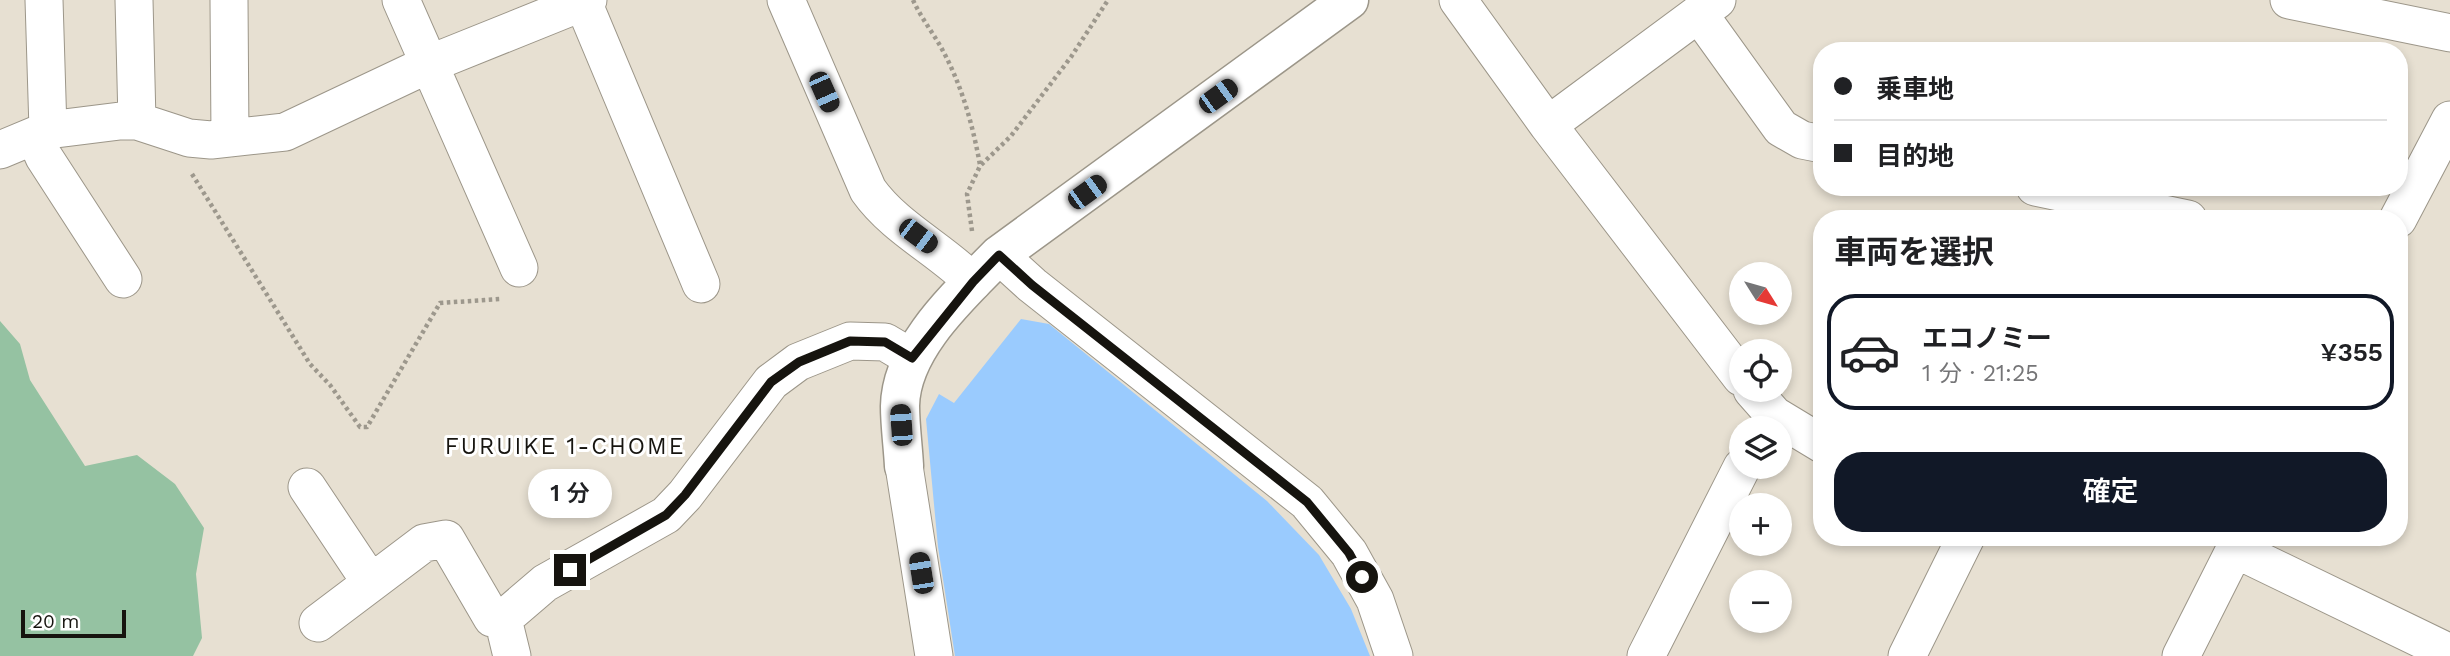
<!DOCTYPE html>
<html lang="ja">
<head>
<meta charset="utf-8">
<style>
	body { margin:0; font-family:"Work Sans","Noto Sans JP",sans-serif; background:#f6f6f6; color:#202124; height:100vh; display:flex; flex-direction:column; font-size:26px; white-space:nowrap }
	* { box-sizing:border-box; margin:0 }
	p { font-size:23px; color:#757577 }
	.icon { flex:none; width:38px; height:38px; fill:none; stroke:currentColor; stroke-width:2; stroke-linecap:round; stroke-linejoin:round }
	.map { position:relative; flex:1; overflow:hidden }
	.details { position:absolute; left:1813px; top:210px; width:595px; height:336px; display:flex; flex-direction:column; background:#fff; border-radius:28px; box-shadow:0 4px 10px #0003 }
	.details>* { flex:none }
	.hud { position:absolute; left:1813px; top:42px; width:595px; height:154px; border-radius:28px; box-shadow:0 4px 10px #0003; display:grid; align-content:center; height:154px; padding:0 21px; background:#fff }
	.needle { width:46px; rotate:127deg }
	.tools { position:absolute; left:1729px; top:262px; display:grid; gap:14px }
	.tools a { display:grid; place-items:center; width:63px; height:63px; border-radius:50%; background:#fff; box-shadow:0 4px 10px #0003; font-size:35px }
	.scale { position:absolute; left:21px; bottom:18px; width:105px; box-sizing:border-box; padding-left:7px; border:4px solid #16140f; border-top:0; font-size:19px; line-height:24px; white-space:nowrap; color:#16140f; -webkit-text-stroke:5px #fff; paint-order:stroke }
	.end { position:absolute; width:32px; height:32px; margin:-16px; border:9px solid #16140f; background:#fff; box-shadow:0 0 0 4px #fff }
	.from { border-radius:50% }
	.bubble { position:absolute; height:49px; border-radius:24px; background:#fff; box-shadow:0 4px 10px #0003; font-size:23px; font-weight:600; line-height:49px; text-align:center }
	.car { position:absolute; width:21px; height:42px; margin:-21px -10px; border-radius:9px; box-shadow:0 0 5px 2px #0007; background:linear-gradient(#222 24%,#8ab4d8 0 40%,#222 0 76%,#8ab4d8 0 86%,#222 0) }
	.hud b { display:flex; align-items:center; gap:24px; height:66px; font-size:26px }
	.hud b+b { border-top:2px solid #e0e0e0 }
	.hud i { width:18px; height:18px; background:#202124 }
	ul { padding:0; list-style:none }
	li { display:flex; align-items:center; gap:21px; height:116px; margin:0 14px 10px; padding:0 7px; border:4px solid transparent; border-radius:28px }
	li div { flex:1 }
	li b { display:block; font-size:26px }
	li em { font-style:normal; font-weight:600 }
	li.active { border-color:#111827 }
	li>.icon { width:63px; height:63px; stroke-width:1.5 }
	h2 { padding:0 21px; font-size:32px; line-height:84px }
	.action { display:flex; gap:14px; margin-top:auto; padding:14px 21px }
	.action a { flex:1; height:80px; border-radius:28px; background:#111827; color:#fff; font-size:28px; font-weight:600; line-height:80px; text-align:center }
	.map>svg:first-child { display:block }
</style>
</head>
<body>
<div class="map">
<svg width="2450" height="656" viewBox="0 0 2450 656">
	<rect width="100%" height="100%" fill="#e7e0d2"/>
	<!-- green -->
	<path fill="#95c2a2" d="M0 321 20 344 30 380 85 466 137 455 175 484 204 528 196 574 202 638 193 656H0Z"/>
	<!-- water -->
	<path fill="#9acbfe" d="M1021 319 1049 324 1267 501 1319 555 1351 609 1370 656H955L938 547 926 419 939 394 954 403Z"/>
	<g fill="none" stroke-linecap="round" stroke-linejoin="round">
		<!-- street casing -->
		<g stroke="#9c9689" stroke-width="39">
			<path id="street" d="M44 0 48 130 120 121H137L189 138 211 140 285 132 429 64 588 0
				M134 0 137 121
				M229 0 230 138
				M401 0 519 268
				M786 0 868 190C895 228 940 249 973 282
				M1458 0 1548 125 1741 377
				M2289 0 2450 33
				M583 2 701 284
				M1699 14 1781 128 1802 140 1822 144
				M1548 125 1717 0
				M35 137 44 157 123 279
				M0 150 48 130
				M2035 187 2188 219
				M2398 219 2450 120
				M999 255 1032 285 1307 502 1349 553 1375 600 1394 656
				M1752 390 1774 415 1822 444
				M904 466 934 656
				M307 487 371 583 318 623
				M2235 549 2450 653
				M371 583 424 543 446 539 492 618 503 619 545 583 666 515 685 495 771 382 798 362 850 341 885 342 912 358
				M503 619 512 656
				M1646 656 1742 467
				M1907 656 1966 537
				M2181 656 2241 537"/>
		</g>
		<!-- secondary casing -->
		<g stroke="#9c9689" stroke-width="41">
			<path id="secondary" d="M904 466C903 446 900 426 900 406 901 347 960 295 999 255L1349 0"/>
		</g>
		<!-- path -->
		<path stroke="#9d988d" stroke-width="4.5" stroke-dasharray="3.5 3.5" stroke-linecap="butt" d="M913 0C921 18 934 34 943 51 962 86 973 126 980 165
			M192 174 310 364 330 385 360 427H367L440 303 501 299
			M972 231 967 194 980 166 1011 136 1071 57 1108 0"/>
		<!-- street -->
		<use href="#street" stroke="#fff" stroke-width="37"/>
		<!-- secondary -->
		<use href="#secondary" stroke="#fff" stroke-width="38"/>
	</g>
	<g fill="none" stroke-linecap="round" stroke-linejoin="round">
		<!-- route -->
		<path stroke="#16140f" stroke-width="9" d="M570 570 666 515 685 495 771 382 799 362 850 341 885 342 912 358 973 282 999 255 1032 285 1307 502 1349 553 1362 577"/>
	</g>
	<g text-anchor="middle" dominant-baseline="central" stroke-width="6" stroke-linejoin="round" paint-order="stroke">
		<!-- neighbourhood labels -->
		<g font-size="23" letter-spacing="2" fill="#16140f" stroke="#fff">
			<text x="565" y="446">FURUIKE 1-CHOME</text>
		</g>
	</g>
</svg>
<div class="tools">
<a><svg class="needle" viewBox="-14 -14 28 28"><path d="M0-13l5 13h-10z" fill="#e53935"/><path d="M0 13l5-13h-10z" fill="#757577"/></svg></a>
<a><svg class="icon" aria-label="locate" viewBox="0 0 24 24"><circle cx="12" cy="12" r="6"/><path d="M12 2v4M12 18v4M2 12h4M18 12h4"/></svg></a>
<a><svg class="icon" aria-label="layers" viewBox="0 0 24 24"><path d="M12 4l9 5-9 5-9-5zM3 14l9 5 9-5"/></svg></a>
<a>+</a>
<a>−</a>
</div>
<div class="scale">20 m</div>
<i class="end from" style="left:1362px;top:577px"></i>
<i class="end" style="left:570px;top:570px"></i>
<div class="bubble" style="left:528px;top:469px;width:84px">1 分</div>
<i class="car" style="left:824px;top:92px;rotate:156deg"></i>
<i class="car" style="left:1218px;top:96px;rotate:54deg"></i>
<i class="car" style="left:1087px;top:192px;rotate:54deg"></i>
<i class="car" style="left:918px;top:236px;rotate:127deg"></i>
<i class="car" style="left:901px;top:425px;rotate:356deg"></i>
<i class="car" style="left:921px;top:573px;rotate:351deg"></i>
<div class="hud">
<b><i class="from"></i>乗車地</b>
<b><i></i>目的地</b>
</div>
<section class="details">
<h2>車両を選択</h2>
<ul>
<li class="active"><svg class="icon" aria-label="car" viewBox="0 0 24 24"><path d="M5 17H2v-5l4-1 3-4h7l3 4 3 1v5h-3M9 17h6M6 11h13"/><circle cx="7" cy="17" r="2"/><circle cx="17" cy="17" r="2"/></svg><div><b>エコノミー</b><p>1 分 · 21:25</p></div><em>¥355</em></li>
</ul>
<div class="action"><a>確定</a></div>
</section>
</div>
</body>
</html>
